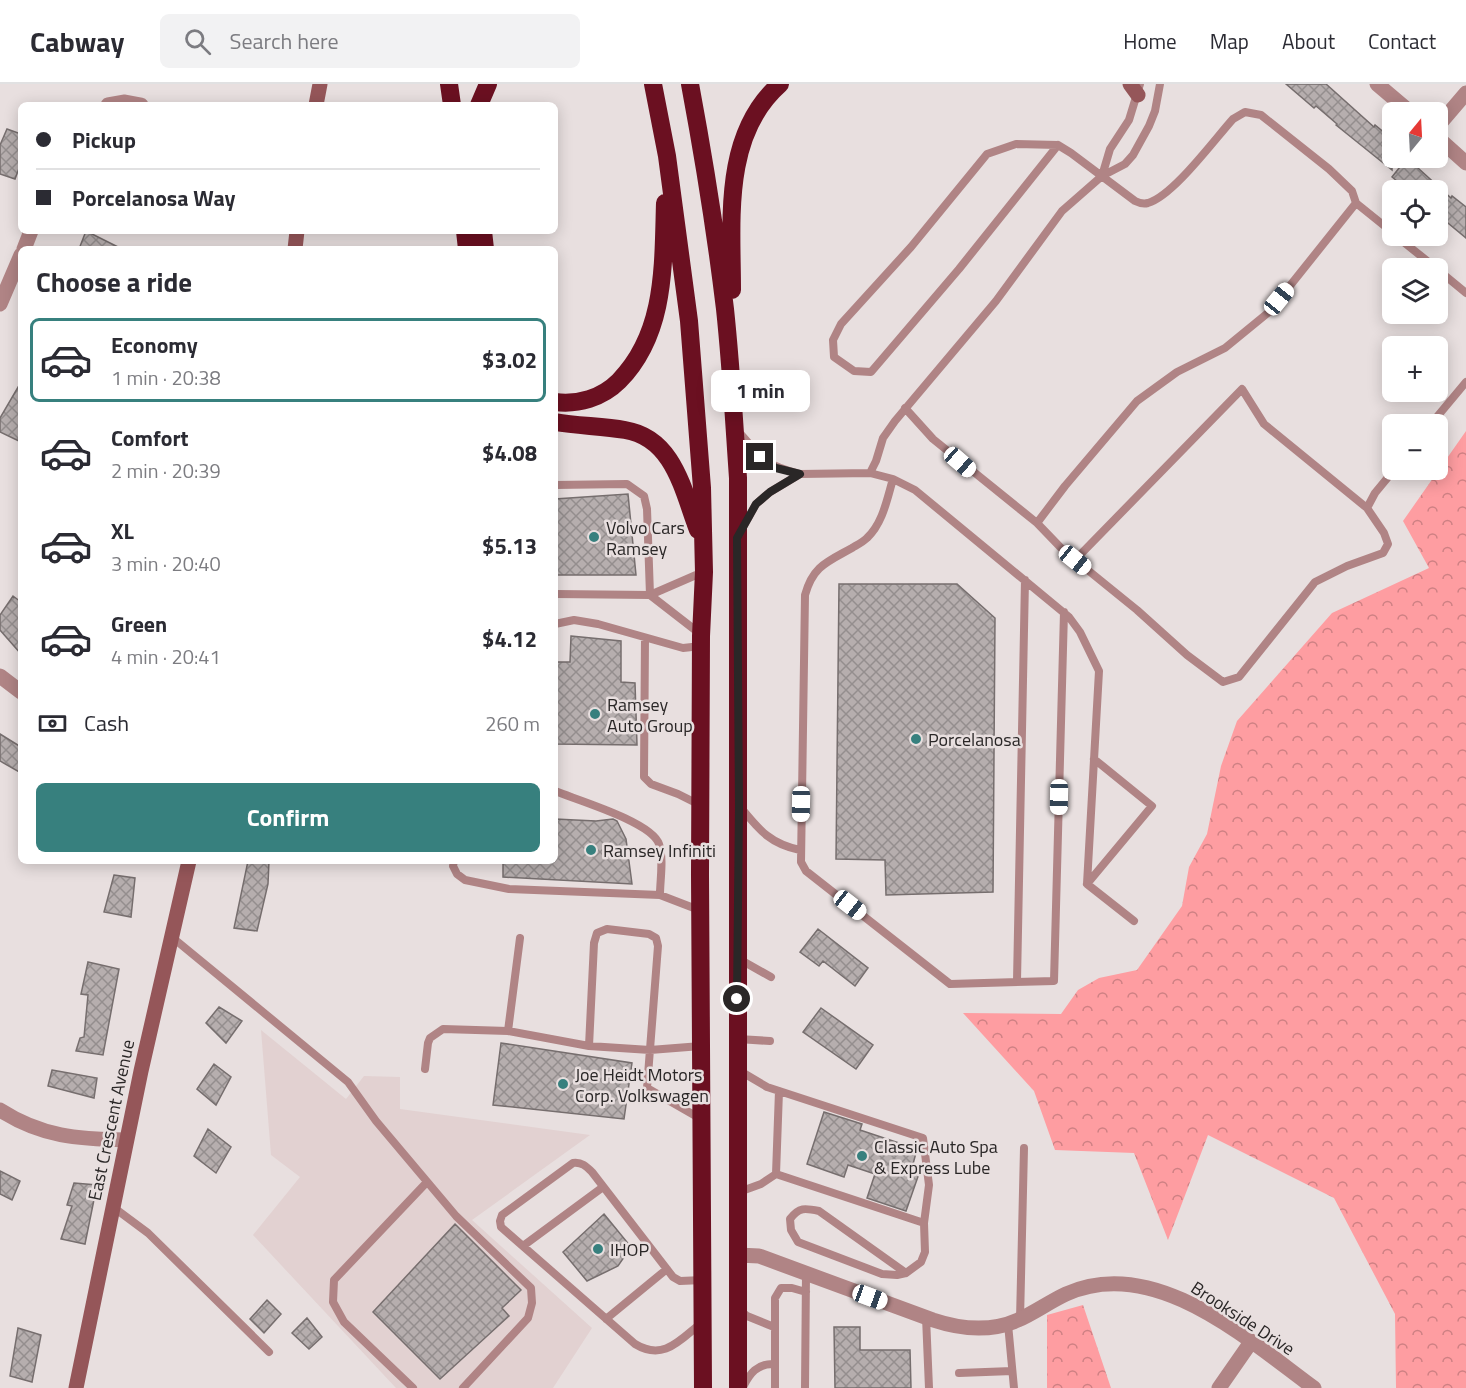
<!DOCTYPE html>
<html lang="en">
<head>
<meta charset="utf-8">
<style>
	body { margin:0; font-family:"Titillium Web",sans-serif; background:#f2f2f3; color:#2b2b33; height:100vh; display:flex; flex-direction:column; font-size:22px; white-space:nowrap }
	* { box-sizing:border-box; margin:0 }
	p { font-size:20px; color:#7c7c81 }
	.icon { flex:none; width:33px; height:33px; fill:none; stroke:currentColor; stroke-width:2; stroke-linecap:round; stroke-linejoin:round }
	.map { position:relative; flex:1; overflow:hidden }
	.side { position:absolute; left:18px; top:162px; width:540px; height:618px; display:flex; flex-direction:column; background:#fff; border-radius:9px; box-shadow:0 3px 15px #0003 }
	.side>* { flex:none }
	.top-card { position:absolute; left:18px; top:18px; width:540px; height:132px; border-radius:9px; box-shadow:0 3px 15px #0003; display:grid; align-content:center; height:132px; padding:0 18px; background:#fff }
	.needle { width:39px; rotate:18deg }
	.controls { position:absolute; left:1382px; top:18px; display:grid; gap:12px }
	.controls a { display:grid; place-items:center; width:66px; height:66px; border-radius:9px; background:#fff; box-shadow:0 3px 15px #0003; font-size:30px }
	.end { position:absolute; width:27px; height:27px; margin:-14px; border:8px solid #2a2727; background:#fff; box-shadow:0 0 0 3px #fff }
	.from { border-radius:50% }
	.bubble { position:absolute; height:42px; border-radius:9px; background:#fff; box-shadow:0 3px 15px #0003; font-size:20px; font-weight:700; line-height:42px; text-align:center }
	.car { position:absolute; width:18px; height:36px; margin:-18px -9px; border-radius:8px; box-shadow:0 0 4px 2px #0007; background:linear-gradient(#fff 24%,#345 0 40%,#fff 0 76%,#345 0 86%,#fff 0) }
	.top-card b { display:flex; align-items:center; gap:21px; height:57px; font-size:22px }
	.top-card b+b { border-top:2px solid #e1e1e2 }
	.top-card i { width:15px; height:15px; background:#2b2b33 }
	ul { padding:0; list-style:none }
	li { display:flex; align-items:center; gap:18px; height:84px; margin:0 12px 9px; padding:0 6px; border:3px solid transparent; border-radius:9px }
	li div { flex:1 }
	li b { display:block; font-size:22px }
	li em { font-style:normal; font-weight:700 }
	li.selected { border-color:#37807e }
	li>.icon { width:54px; height:54px; stroke-width:1.5 }
	h2 { padding:0 18px; font-size:27px; line-height:72px }
	.pay { display:flex; align-items:center; gap:15px; height:66px; padding:0 18px; font-size:22px }
	.pay p { margin-inline-start:auto }
	.button { display:flex; gap:12px; margin-top:auto; padding:12px 18px }
	.button a { flex:1; height:69px; border-radius:9px; background:#37807e; color:#fff; font-size:24px; font-weight:700; line-height:69px; text-align:center }
	header { display:flex; align-items:center; gap:36px; box-sizing:border-box; height:84px; padding:0 30px; background:#fff; border-bottom:2px solid #e1e1e2 }
	header strong { font-size:28px }
	nav { display:flex; gap:33px; margin-inline-start:auto; font-size:21px }
	.search { width:420px; height:54px; background:#f2f2f3; display:flex; align-items:center; gap:15px; box-sizing:border-box; padding:0 21px; border-radius:9px; color:#7c7c81; font-size:22px }
	.map>svg:first-child { display:block }
</style>
</head>
<body>
<header>
<strong>Cabway</strong>
<div class="search"><svg class="icon" aria-label="search" viewBox="0 0 24 24"><circle cx="10" cy="10" r="6"/><path d="M15 15l6 6"/></svg>Search here</div>
<nav><a>Home</a><a>Map</a><a>About</a><a>Contact</a></nav>
</header>
<div class="map">
<svg width="1466" height="1304" viewBox="0 0 1466 1304">
	<defs>
		<pattern id="forest-crowns" width="20" height="18" patternUnits="userSpaceOnUse" patternTransform="scale(1.5)"><rect width="20" height="18" fill="#fe9da1"/><path d="M2 6a3 3 0 1 1 6 0M12 15a3 3 0 1 1 6 0" fill="none" stroke="#ce8083"/></pattern>
		<pattern id="building-cross-hatch" width="8" height="8" patternUnits="userSpaceOnUse" patternTransform="scale(1.5)"><rect width="8" height="8" fill="#b6aeae"/><path d="M0 0l8 8M0 8l8-8" fill="none" stroke="#948e8e"/></pattern>
	</defs>
	<rect width="100%" height="100%" fill="#e8dfdf"/>
	<!-- built -->
	<path fill="#e2d1d1" d="M261 946 346 1015 364 992 400 993V1025L590 1051 472 1136 592 1244 553 1304H396L253 1151 300 1093 271 1071Z"/>
	<!-- forest -->
	<path fill="url(#forest-crowns)" d="M1466 347V1304H1396L1395 1230 1334 1114 1208 1051 1168 1156 1134 1069 1055 1066 1034 1007 963 929 1061 930 1078 906 1099 894 1137 886 1182 822 1189 783 1207 750 1221 682 1237 637 1332 529 1429 484 1403 437Z
		M1083 1221 1111 1304H1047V1231Z"/>
	<!-- building -->
	<path fill="url(#building-cross-hatch)" stroke="#766e6e" stroke-width="1.5" d="M1286 0H1326L1374 43 1375 41 1392 55V86L1336 41 1337 40 1316 22 1314 24Z
		M7 45 21 50V79L15 95 0 90V61Z
		M1407 74 1451 114 1452 112 1466 123V154L1437 130V106H1408L1392 93Z
		M86 147 122 165H79Z
		M21 298V358L0 348V334Z
		M628 410 636 491H555V415Z
		M839 500H957L995 534 993 808 886 811 885 776 836 775Z
		M13 512 21 518V570L0 546V531Z
		M571 552 621 557V598L635 599 637 661 555 660V578H570Z
		M0 650 21 663V689L0 677Z
		M555 735 596 737 613 735 617 737 626 755 632 800 503 793V777H555Z
		M248 777H269L268 800 257 847 234 844Z
		M114 791 135 794 131 833 104 828Z
		M818 845 868 884 855 902 823 877 819 882 800 868Z
		M88 878 119 885 103 971 76 967 80 954 84 953 88 911 81 910Z
		M219 923 242 937 226 959 206 939Z
		M821 924 873 961 856 985 803 948Z
		M501 959 632 979 624 1035 493 1021Z
		M214 980 231 993 216 1021 197 1005Z
		M52 986 97 994 94 1014 48 1002Z
		M824 1028 862 1040 860 1046 917 1065 913 1080 921 1084 906 1127 867 1114 875 1090 848 1081 844 1093 807 1080Z
		M208 1045 231 1063 216 1089 194 1072Z
		M0 1087 20 1097 12 1116 0 1110Z
		M74 1099 97 1101 85 1160 61 1155 72 1122 67 1121Z
		M604 1130 631 1163 618 1182 587 1197 563 1168Z
		M455 1140 521 1206 502 1224 509 1232 440 1295 373 1228Z
		M267 1216 281 1230 264 1249 250 1235Z
		M307 1234 322 1253 309 1265 292 1249Z
		M834 1243H860V1266H910L911 1304H835Z
		M18 1244 41 1251 32 1298 10 1292Z"/>
	<g fill="none" stroke-linecap="round" stroke-linejoin="round">
		<!-- lane -->
		<path stroke="#b08485" stroke-width="8" d="M1058 61 959 185 871 288 854 287 834 273 833 256 841 240 911 163 987 70 1016 60 1058 61 1071 69 1135 117C1139 119 1144 120 1148 119 1173 112 1214 56 1233 35L1245 28 1261 31 1329 85 1352 107 1356 119 1392 148
			M1102 92 1110 65 1129 36 1140 0
			M1356 119 1269 228 1225 264 1177 288 1137 317 1065 402 1037 439 1063 466 1137 526 1187 571 1223 598 1239 593 1315 498 1347 482 1383 469 1388 460 1384 449 1367 424 1375 409 1394 386
			M1396 152 1436 184
			M1437 185 1466 209
			M905 324 933 355 1037 439
			M1431 340 1466 298
			M739 348C762 375 765 381 800 390
			M870 389 876 377 883 354 895 337 996 217 1062 127 1102 92 1125 80 1133 71 1149 42 1155 27 1160 0
			M893 395C887 415 883 439 867 454 863 458 857 461 852 464 827 478 813 482 805 511L801 778 806 787 950 900 1054 897 1064 528
			M555 401 627 400 644 412 647 425 650 511 555 510
			M742 445 756 420 770 408 800 390 870 389 893 395 915 406 1069 533 1080 548 1099 587 1087 800 1134 837
			M1075 476 1242 305 1264 340 1367 424
			M555 540 574 536 598 540 683 564 701 562
			M699 549 650 511 703 488
			M645 554 644 693 651 700 678 710 700 721
			M555 707C577 716 652 738 659 760 664 776 660 795 660 811
			M742 725C760 747 771 760 800 766
			M454 777 453 782 457 790 465 796 509 805 660 811 699 826
			M1087 800 1152 722 1094 675
			M173 854 348 998 376 1037 456 1132 531 1204 532 1219 528 1234 463 1304
			M739 875 771 893
			M1017 897 1025 496
			M508 947 520 854
			M738 955 770 957
			M589 962 594 859 597 849 607 845 649 850 656 854 658 862 647 1004 701 1035
			M425 985 428 959 430 954 443 945 508 947 589 962 650 966 701 962
			M740 987 767 1003 923 1054 929 1101 924 1139 925 1168 921 1178 906 1189 897 1191 882 1190 798 1158 791 1146 790 1135C799 1123 805 1124 819 1127L906 1189
			M776 1090 924 1139
			M776 1090 779 1007
			M739 1108 761 1100 776 1090
			M113 1123 148 1149 269 1268
			M523 1162 603 1103
			M741 1227 747 1232 774 1243
			M926 1233 929 1304
			M606 1235 667 1185
			M1020 1236 1024 1064
			M700 1240C679 1257 663 1277 635 1260L501 1143 500 1137 502 1131 573 1079C582 1078 586 1082 592 1088L673 1193 680 1197 703 1196
			M1008 1240 1014 1304
			M959 1289 1012 1287
			M743 1303C750 1289 757 1280 773 1280
			M413 1304 344 1238 333 1218 334 1196 427 1098
			M775 1304V1214L781 1204H792L806 1208
			M805 1304 806 1190"/>
		<!-- street -->
		<path stroke="#b08485" stroke-width="15" d="M1377 0 1410 28
			M108 21 125 18 141 21
			M1437 43 1466 9
			M1437 53 1466 79
			M24 165 31 147
			M0 220 21 171
			M0 592 21 608
			M0 1026C42 1053 78 1055 126 1056
			M738 1171 759 1172 933 1236C960 1245 991 1248 1018 1236 1034 1229 1049 1218 1066 1210 1154 1170 1247 1255 1314 1304
			M1219 1304 1251 1258"/>
		<!-- secondary -->
		<path stroke="#955659" stroke-width="15" d="M1130 0 1138 11
			M316 21 320 0
			M295 165 297 147
			M76 1304 141 987 189 777"/>
		<!-- highway -->
		<path stroke="#6b1021" stroke-width="18" d="M449 0 452 21
			M653 0 667 72 689 237 702 404 704 488 701 552 700 791 703 1304
			M690 0C704 75 716 150 725 225 731 281 734 337 738 394V1304
			M479 21 488 0
			M465 147 467 165
			M483 147 485 165
			M732 206C732 137 722 51 780 0
			M555 318C578 321 602 314 619 297 666 249 663 182 665 119
			M555 338C578 342 602 342 625 346 674 354 683 407 698 446"/>
	</g>
	<g fill="none" stroke-linecap="round" stroke-linejoin="round">
		<!-- route -->
		<path stroke="#2a2727" stroke-width="8" d="M737 915 739 722 737 454 756 420 770 408 800 390 776 384 760 373"/>
	</g>
	<!-- markers -->
	<g fill="#37807e" stroke="#e8dfdf" stroke-width="2">
		<circle cx="594" cy="453" r="6"/>
		<circle cx="595" cy="630" r="6"/>
		<circle cx="916" cy="655" r="6"/>
		<circle cx="591" cy="766" r="6"/>
		<circle cx="563" cy="1000" r="6"/>
		<circle cx="862" cy="1072" r="6"/>
		<circle cx="598" cy="1165" r="6"/>
	</g>
	<g text-anchor="middle" dominant-baseline="central" stroke-width="5" stroke-linejoin="round" paint-order="stroke">
		<!-- poi labels -->
		<g font-size="18" fill="#2a2727" stroke="#e8dfdf" text-anchor="start">
			<text x="606" y="443">Volvo Cars<tspan x="606" dy="21">Ramsey</tspan></text>
			<text x="607" y="620">Ramsey<tspan x="607" dy="21">Auto Group</tspan></text>
			<text x="928" y="655">Porcelanosa</text>
			<text x="603" y="766">Ramsey Infiniti</text>
			<text x="575" y="990">Joe Heidt Motors<tspan x="575" dy="21">Corp. Volkswagen</tspan></text>
			<text x="874" y="1062">Classic Auto Spa<tspan x="874" dy="21">&amp; Express Lube</tspan></text>
			<text x="610" y="1165">IHOP</text>
		</g>
		<!-- street labels -->
		<g font-size="18" fill="#2a2727" stroke="#e8dfdf">
			<text transform="translate(111 1036) rotate(-78)">East Crescent Avenue</text>
			<text transform="translate(1243 1234) rotate(33)">Brookside Drive</text>
		</g>
	</g>
</svg>
<div class="controls">
<a><svg class="needle" viewBox="-14 -14 28 28"><path d="M0-13l5 13h-10z" fill="#e53935"/><path d="M0 13l5-13h-10z" fill="#7c7c81"/></svg></a>
<a><svg class="icon" aria-label="locate" viewBox="0 0 24 24"><circle cx="12" cy="12" r="6"/><path d="M12 2v4M12 18v4M2 12h4M18 12h4"/></svg></a>
<a><svg class="icon" aria-label="layers" viewBox="0 0 24 24"><path d="M12 4l9 5-9 5-9-5zM3 14l9 5 9-5"/></svg></a>
<a>+</a>
<a>−</a>
</div>
<i class="end from" style="left:737px;top:915px"></i>
<i class="end" style="left:760px;top:373px"></i>
<div class="bubble" style="left:711px;top:286px;width:99px">1 min</div>
<i class="car" style="left:1279px;top:215px;rotate:39deg"></i>
<i class="car" style="left:960px;top:378px;rotate:131deg"></i>
<i class="car" style="left:1075px;top:476px;rotate:129deg"></i>
<i class="car" style="left:1059px;top:713px;rotate:181deg"></i>
<i class="car" style="left:801px;top:720px;rotate:181deg"></i>
<i class="car" style="left:850px;top:821px;rotate:128deg"></i>
<i class="car" style="left:870px;top:1213px;rotate:110deg"></i>
<div class="top-card">
<b><i class="from"></i>Pickup</b>
<b><i></i>Porcelanosa Way</b>
</div>
<section class="side">
<h2>Choose a ride</h2>
<ul>
<li class="selected"><svg class="icon" aria-label="car" viewBox="0 0 24 24"><path d="M5 17H2v-5l4-1 3-4h7l3 4 3 1v5h-3M9 17h6M6 11h13"/><circle cx="7" cy="17" r="2"/><circle cx="17" cy="17" r="2"/></svg><div><b>Economy</b><p>1 min · 20:38</p></div><em>$3.02</em></li>
<li><svg class="icon" aria-label="car" viewBox="0 0 24 24"><path d="M5 17H2v-5l4-1 3-4h7l3 4 3 1v5h-3M9 17h6M6 11h13"/><circle cx="7" cy="17" r="2"/><circle cx="17" cy="17" r="2"/></svg><div><b>Comfort</b><p>2 min · 20:39</p></div><em>$4.08</em></li>
<li><svg class="icon" aria-label="car" viewBox="0 0 24 24"><path d="M5 17H2v-5l4-1 3-4h7l3 4 3 1v5h-3M9 17h6M6 11h13"/><circle cx="7" cy="17" r="2"/><circle cx="17" cy="17" r="2"/></svg><div><b>XL</b><p>3 min · 20:40</p></div><em>$5.13</em></li>
<li><svg class="icon" aria-label="car" viewBox="0 0 24 24"><path d="M5 17H2v-5l4-1 3-4h7l3 4 3 1v5h-3M9 17h6M6 11h13"/><circle cx="7" cy="17" r="2"/><circle cx="17" cy="17" r="2"/></svg><div><b>Green</b><p>4 min · 20:41</p></div><em>$4.12</em></li>
</ul>
<div class="pay"><svg class="icon" aria-label="cash" viewBox="0 0 24 24"><path d="M3 7h18v10H3z"/><circle cx="12" cy="12" r="2"/></svg>Cash<p>260 m</p></div>
<div class="button"><a>Confirm</a></div>
</section>
</div>
</body>
</html>
